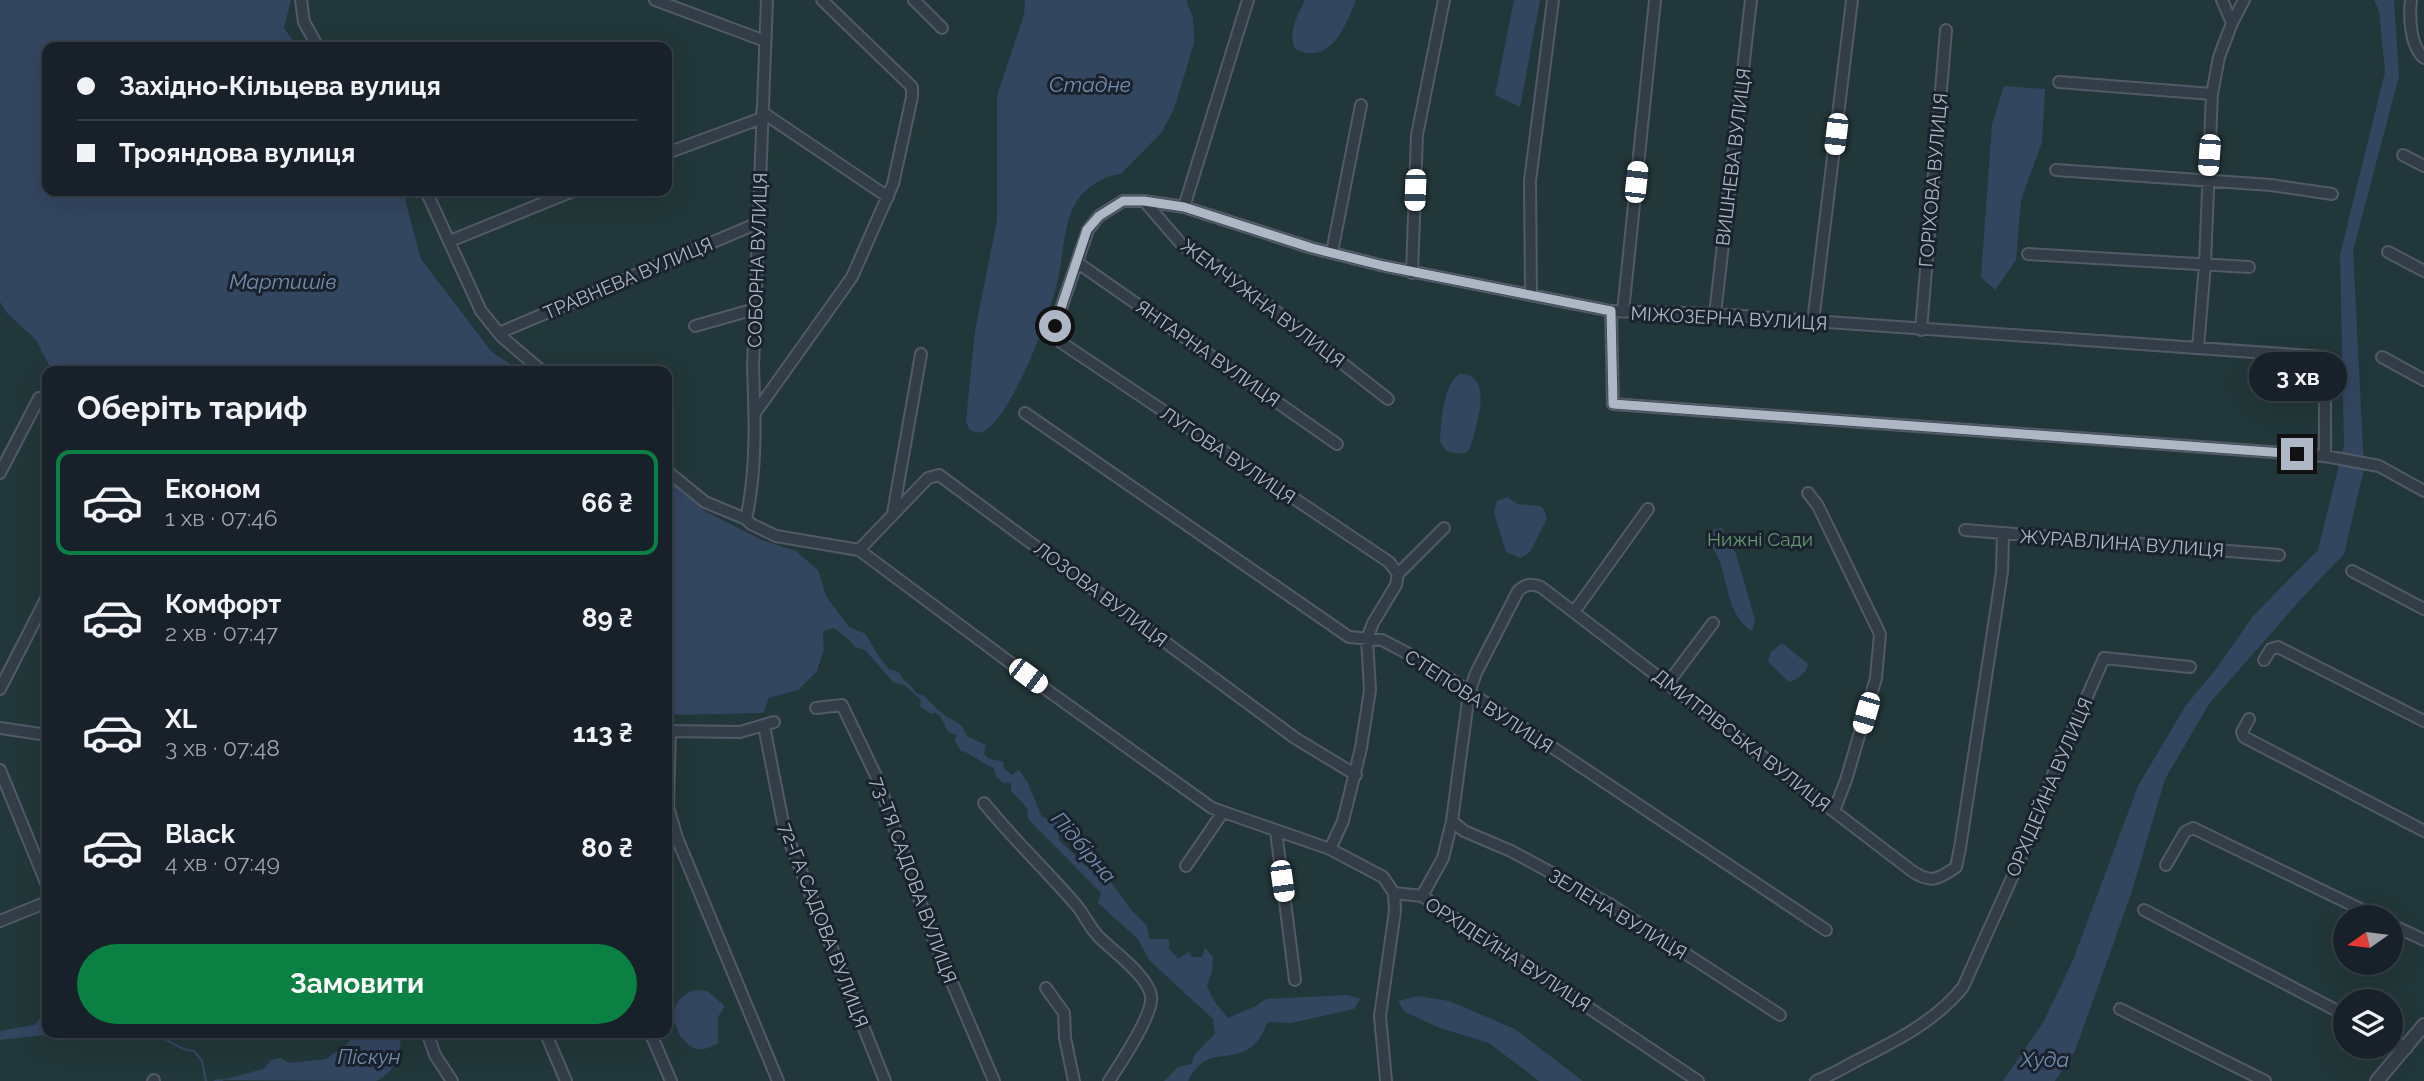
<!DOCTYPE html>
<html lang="uk">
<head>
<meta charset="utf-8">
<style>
	body { margin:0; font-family:Raleway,sans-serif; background:#212832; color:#f1f3f6; height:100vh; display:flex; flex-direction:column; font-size:26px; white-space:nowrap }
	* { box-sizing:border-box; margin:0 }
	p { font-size:23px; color:#9fa3a8 }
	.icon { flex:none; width:38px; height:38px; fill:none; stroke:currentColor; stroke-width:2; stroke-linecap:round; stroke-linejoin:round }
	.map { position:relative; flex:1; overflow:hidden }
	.sheet { position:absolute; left:42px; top:366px; width:630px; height:672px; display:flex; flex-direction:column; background:#18202a; border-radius:14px; box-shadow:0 7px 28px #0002,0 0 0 2px #363e47 }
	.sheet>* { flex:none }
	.banner { position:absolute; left:42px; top:42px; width:630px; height:154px; border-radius:14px; box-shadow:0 7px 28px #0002,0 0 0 2px #363e47; display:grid; align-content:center; height:154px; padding:0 35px; background:#18202a }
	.needle { width:46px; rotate:256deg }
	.tools { position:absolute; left:2333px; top:905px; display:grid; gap:14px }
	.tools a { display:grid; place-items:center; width:70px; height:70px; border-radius:50%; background:#18202a; box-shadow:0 7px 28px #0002,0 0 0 2px #363e47; font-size:35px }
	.end { position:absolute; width:32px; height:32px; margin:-16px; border:9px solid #aeb7c5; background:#111; box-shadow:0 0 0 4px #111 }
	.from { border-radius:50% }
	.bubble { position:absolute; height:49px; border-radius:24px; background:#18202a; box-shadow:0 7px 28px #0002,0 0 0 2px #363e47; font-size:23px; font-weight:700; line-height:49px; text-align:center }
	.car { position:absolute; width:21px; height:42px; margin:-21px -10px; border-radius:9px; box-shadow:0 0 5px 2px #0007; background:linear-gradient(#fff 24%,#345 0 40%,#fff 0 76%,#345 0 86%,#fff 0) }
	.banner b { display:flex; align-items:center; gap:24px; height:66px; font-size:26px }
	.banner b+b { border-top:2px solid #363e47 }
	.banner i { width:18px; height:18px; background:#f1f3f6 }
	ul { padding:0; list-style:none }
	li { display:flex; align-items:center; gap:21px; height:105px; margin:0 14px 10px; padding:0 21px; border:4px solid transparent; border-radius:14px }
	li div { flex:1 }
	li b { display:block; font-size:26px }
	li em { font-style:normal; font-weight:700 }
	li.on { border-color:#0b8043 }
	li>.icon { width:63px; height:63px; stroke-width:1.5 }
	h2 { padding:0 35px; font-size:32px; line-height:84px }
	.button { display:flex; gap:14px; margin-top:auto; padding:14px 35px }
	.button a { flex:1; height:80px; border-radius:42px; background:#0b8043; color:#fff; font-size:28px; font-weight:700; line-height:80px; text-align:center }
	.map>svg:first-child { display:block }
</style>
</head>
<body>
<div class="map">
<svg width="2424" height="1081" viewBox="0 0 2424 1081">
	<rect width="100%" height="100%" fill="#202b38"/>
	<!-- green -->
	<path fill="#223739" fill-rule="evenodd" d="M291 0H2424V1081H0V302L7 313 36 340 52 371H47V1032H667V713L680 715 762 713 769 698 798 690 820 666 824 650 823 630 818 570 796 551 762 540 705 511 667 479V371H521L492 352 421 259 403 191H667V47H297L284 28ZM2345 917H2390V962H2345ZM2345 1001H2390V1046H2345Z"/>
	<!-- water -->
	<path fill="#334660" d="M0 0H291L284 28 297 47H47V191H403L421 259 492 352 521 371H52L36 340 7 313 0 302Z
		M1025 0H1186L1193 18 1194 43 1174 109 1162 132 1121 174C1105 175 1085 188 1077 201 1064 220 1063 257 1058 279 1051 312 1013 415 984 431 979 434 973 432 969 429L966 421 975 331 997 220V96L1024 15Z
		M1305 0H1356C1345 27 1331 66 1295 49 1288 31 1297 16 1305 0Z
		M1514 0H1540L1520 107 1495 95Z
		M2374 0H2394L2399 76 2353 251 2364 469 2344 554 2302 598 2209 704 2165 779 2130 897 2075 1051 2055 1081H2003L2044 1021 2073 960 2138 786 2186 705 2216 669 2253 616 2318 550 2344 445 2340 255 2385 72 2379 11Z
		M2004 86 2045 89 2042 142 2021 200 2016 260 1995 290 1981 277 1992 124Z
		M1460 374C1496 374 1475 429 1470 449 1463 457 1455 453 1446 451L1440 442C1441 424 1443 383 1460 374Z
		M667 479 705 511 762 540 796 551 818 570 826 596 849 627 866 634 877 654 889 669 899 672C903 682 912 684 916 693L924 696 944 715 961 725 967 736 986 745 984 754 988 758 1003 762 1004 768 1012 775 1019 770 1028 783 1042 817 1057 821 1059 840 1086 866 1107 877 1133 912 1147 926 1149 939H1169V948L1178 959 1189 952 1192 957H1202L1205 948 1213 957 1212 972 1207 986 1214 1001 1228 1018 1256 1006 1266 999 1348 995 1360 999 1354 1009 1291 1023 1268 1022C1264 1030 1260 1040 1253 1046 1228 1065 1207 1044 1188 1081H1164L1178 1067 1191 1064 1195 1054 1215 1034 1213 1019 1149 960 1138 939 1098 903 1101 893 1028 819 1027 808 1011 791V782L1003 783 996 777 994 768C981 764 974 754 961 751L955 741 956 735 948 732 941 717 936 713 931 714 920 706 921 700 904 685 893 682 865 650 855 647 846 637 834 628 823 631 824 650 817 671 798 690 769 698 763 713 680 715 667 713Z
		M1507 497 1518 504 1540 506 1544 509 1547 519 1530 552 1520 558 1506 552 1494 513 1497 501Z
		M1722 528 1736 554 1755 620 1753 629 1750 630C1729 614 1728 588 1721 565 1718 556 1712 548 1709 539L1713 530Z
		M1782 643 1808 664C1807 673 1797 680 1789 682L1768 662 1771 652Z
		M696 990 707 991 725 1006 718 1017V1043C712 1046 704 1051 697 1049 674 1042 660 999 696 990Z
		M1418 996 1449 1001 1515 1029 1583 1081H1539L1489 1043 1440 1028 1405 1012 1398 1001Z
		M43 1015H47V1032L62 1033 0 1040V1031L34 1025Z
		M356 1032 401 1033C401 1053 396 1072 376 1081L222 1080 264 1069 271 1060 280 1058 289 1063 326 1059 347 1044Z"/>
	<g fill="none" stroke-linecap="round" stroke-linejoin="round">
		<!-- stream -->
		<path stroke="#334660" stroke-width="2.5" d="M139 1039 163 1038 183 1049 194 1051 202 1061 206 1081
			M215 1081 222 1080"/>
		<!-- minor casing -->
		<g stroke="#515a66" stroke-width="14">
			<path id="minor" d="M301 0 304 22 318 47
				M655 0 765 41
				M914 0 942 28
				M2222 0 2232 23
				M2411 0C2409 17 2410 46 2424 58
				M2059 82 2212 94
				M762 112 888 197
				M667 153 762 118
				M2403 155 2424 166
				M2056 170 2271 185 2332 194
				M426 191 481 311 502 337 542 371
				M1144 201 1184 247 1223 270 1388 399
				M1184 207 1248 0
				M450 241 573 191
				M1332 252 1361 105
				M2388 252 2424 271
				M2028 254 2249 267
				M1078 263 1337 444
				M1412 273 1417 135 1444 0
				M1531 295 1530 181 1553 0
				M1611 311 1613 404 2325 456 2379 466 2424 491
				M1623 312 1655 0
				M1715 314 1751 0
				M1813 322 1852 0
				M695 326 755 309
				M1921 330 1946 30
				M499 333 758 223
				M2198 348 2205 264 2212 94 2219 57 2232 23 2244 0
				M2382 357 2424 380
				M755 413 852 277 893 184 912 97V87L822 0
				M1025 413 1349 637 1382 640 1426 663 1826 930
				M667 471 705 502 746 519 751 524 776 536 859 550 1047 690 1212 808 1330 849 1383 877 1394 893 1395 911 1380 1016 1386 1081
				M0 473 39 398 47 408
				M1808 493 1818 506 1880 634 1876 678 1846 780 1834 811
				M893 513 921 354
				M746 519C757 470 755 417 753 367L767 0
				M1965 530 2279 555
				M859 550 928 478 939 475 1295 738 1356 775
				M2352 571 2424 609
				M1398 574 1389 562 1062 343 1057 337 1055 326 1088 230 1099 216 1123 201H1144L1184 207 1312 248 1384 266 1611 311 1715 314 2325 357V456
				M1574 612 1648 509
				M2264 660 2271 649 2278 647 2424 721
				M1668 683 1713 623
				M0 689 47 597
				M816 708 842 705 877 778 933 938 994 1081
				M2249 719 2242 732 2244 737 2424 831
				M764 726 784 828 885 1081
				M0 728 47 735
				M667 731 740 732 774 722
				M670 731 668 807 677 838 778 1081
				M0 770 47 885
				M984 803C1013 839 1047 871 1077 906 1085 916 1090 928 1099 937 1113 951 1148 976 1151 996 1154 1014 1120 1064 1109 1081
				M1452 821 1464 831 1511 851 1611 905 1780 1015
				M1276 831 1295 980
				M1330 849 1343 821 1361 748 1370 690 1367 639 1373 623 1396 585 1398 574 1444 528
				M2166 865 2185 832 2193 828 2377 917
				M1186 866 1223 812
				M1394 893 1422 896 1698 1081
				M1422 896 1443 858 1452 821 1469 693 1476 673 1518 591C1526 584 1531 583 1541 587L1912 871C1931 884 1939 879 1956 867L1960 848 2002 572 2003 533
				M2144 910 2345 1015
				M0 921 47 902
				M2390 924 2424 940
				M1046 988 1064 1013 1065 1038 1074 1081
				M2120 1009 2265 1081
				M427 1032 435 1055 452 1081
				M545 1032 566 1081
				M650 1032 671 1081
				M2390 1039 2407 1048
				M153 1081 154 1080
				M1816 1081C1830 1076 1843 1068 1856 1061 1894 1042 1936 1021 1963 987L2015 871 2056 767 2104 658 2190 667"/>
		</g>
		<!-- tertiary casing -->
		<g stroke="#515a66" stroke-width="16">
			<path id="tertiary" d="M2377 1081 2424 1025"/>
		</g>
		<!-- minor -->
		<use href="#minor" stroke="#333d48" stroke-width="10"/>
		<!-- tertiary -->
		<use href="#tertiary" stroke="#333d48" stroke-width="12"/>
	</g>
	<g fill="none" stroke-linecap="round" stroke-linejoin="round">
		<!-- route -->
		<path stroke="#aeb7c5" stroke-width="9" d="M1055 326 1087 230 1099 216 1123 201H1144L1184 207 1312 248 1384 266 1611 311 1613 404 2297 454"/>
	</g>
	<g text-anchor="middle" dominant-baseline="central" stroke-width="6" stroke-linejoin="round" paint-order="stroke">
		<!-- street labels -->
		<g font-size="19" fill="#aeb7c5" stroke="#19222d">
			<text transform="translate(1733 157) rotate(-83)">ВИШНЕВА ВУЛИЦЯ</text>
			<text transform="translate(1933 180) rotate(-85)">ГОРІХОВА ВУЛИЦЯ</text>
			<text transform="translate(757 260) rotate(-88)">СОБОРНА ВУЛИЦЯ</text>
			<text transform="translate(628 278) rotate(-23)">ТРАВНЕВА ВУЛИЦЯ</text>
			<text transform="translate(1263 303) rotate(37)">ЖЕМЧУЖНА ВУЛИЦЯ</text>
			<text transform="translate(1729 318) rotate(3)">МІЖОЗЕРНА ВУЛИЦЯ</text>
			<text transform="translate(1208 353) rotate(35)">ЯНТАРНА ВУЛИЦЯ</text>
			<text transform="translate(1228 455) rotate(34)">ЛУГОВА ВУЛИЦЯ</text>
			<text transform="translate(2122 543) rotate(4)">ЖУРАВЛИНА ВУЛИЦЯ</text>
			<text transform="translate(1101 594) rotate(37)">ЛОЗОВА ВУЛИЦЯ</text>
			<text transform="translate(1479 701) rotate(33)">СТЕПОВА ВУЛИЦЯ</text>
			<text transform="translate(1742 740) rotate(38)">ДМИТРІВСЬКА ВУЛИЦЯ</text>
			<text transform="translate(2049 787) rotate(-67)">ОРХІДЕЙНА ВУЛИЦЯ</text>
			<text transform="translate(914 880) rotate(70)">73-ТЯ САДОВА ВУЛИЦЯ</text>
			<text transform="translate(1618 914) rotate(31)">ЗЕЛЕНА ВУЛИЦЯ</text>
			<text transform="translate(824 925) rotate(69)">72-ГА САДОВА ВУЛИЦЯ</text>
			<text transform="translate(1508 954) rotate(33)">ОРХІДЕЙНА ВУЛИЦЯ</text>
		</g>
		<!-- park labels -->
		<g font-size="19" fill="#65966f" stroke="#19222d">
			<text x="1760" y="539">Нижні Сади</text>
		</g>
		<!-- water labels -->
		<g font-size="21" font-style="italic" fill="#758eae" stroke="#19222d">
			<text x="1090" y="84">Стадне</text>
			<text x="283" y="281">Мартишів</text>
			<text transform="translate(1084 847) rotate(49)">Підбірна</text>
			<text x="369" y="1056">Піскун</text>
			<text x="2045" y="1059">Худа</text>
		</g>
	</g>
</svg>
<div class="tools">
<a><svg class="needle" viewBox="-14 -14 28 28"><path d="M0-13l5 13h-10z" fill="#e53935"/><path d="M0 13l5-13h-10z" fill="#9fa3a8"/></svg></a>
<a><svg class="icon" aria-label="layers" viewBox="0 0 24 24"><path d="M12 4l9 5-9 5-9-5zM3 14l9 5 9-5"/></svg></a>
</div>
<i class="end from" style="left:1055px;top:326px"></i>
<i class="end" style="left:2297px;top:454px"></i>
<div class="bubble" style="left:2249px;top:352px;width:98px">3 хв</div>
<i class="car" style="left:1836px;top:134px;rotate:187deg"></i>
<i class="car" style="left:2209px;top:155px;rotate:184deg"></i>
<i class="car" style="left:1636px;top:182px;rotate:6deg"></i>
<i class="car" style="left:1415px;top:190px;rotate:182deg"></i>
<i class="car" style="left:1028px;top:676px;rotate:127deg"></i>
<i class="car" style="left:1866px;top:713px;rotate:196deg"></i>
<i class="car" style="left:1282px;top:881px;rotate:172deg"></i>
<div class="banner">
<b><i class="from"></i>Західно-Кільцева вулиця</b>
<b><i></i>Трояндова вулиця</b>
</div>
<section class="sheet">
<h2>Оберіть тариф</h2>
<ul>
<li class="on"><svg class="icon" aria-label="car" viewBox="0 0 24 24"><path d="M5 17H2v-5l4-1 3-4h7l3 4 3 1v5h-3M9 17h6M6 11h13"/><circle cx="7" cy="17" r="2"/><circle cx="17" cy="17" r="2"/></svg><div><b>Економ</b><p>1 хв · 07:46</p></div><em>66 ₴</em></li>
<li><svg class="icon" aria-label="car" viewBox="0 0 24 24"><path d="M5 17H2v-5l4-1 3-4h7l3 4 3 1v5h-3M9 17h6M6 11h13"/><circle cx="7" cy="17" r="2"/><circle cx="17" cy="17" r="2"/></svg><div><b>Комфорт</b><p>2 хв · 07:47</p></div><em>89 ₴</em></li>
<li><svg class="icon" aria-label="car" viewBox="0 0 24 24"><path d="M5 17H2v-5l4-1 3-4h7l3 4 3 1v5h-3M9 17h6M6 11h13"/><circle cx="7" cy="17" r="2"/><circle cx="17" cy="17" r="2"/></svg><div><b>XL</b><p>3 хв · 07:48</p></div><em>113 ₴</em></li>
<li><svg class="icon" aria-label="car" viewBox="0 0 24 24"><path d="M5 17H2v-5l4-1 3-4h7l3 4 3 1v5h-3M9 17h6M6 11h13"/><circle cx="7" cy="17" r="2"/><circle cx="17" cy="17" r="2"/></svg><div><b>Black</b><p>4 хв · 07:49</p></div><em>80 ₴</em></li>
</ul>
<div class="button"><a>Замовити</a></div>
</section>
</div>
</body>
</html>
